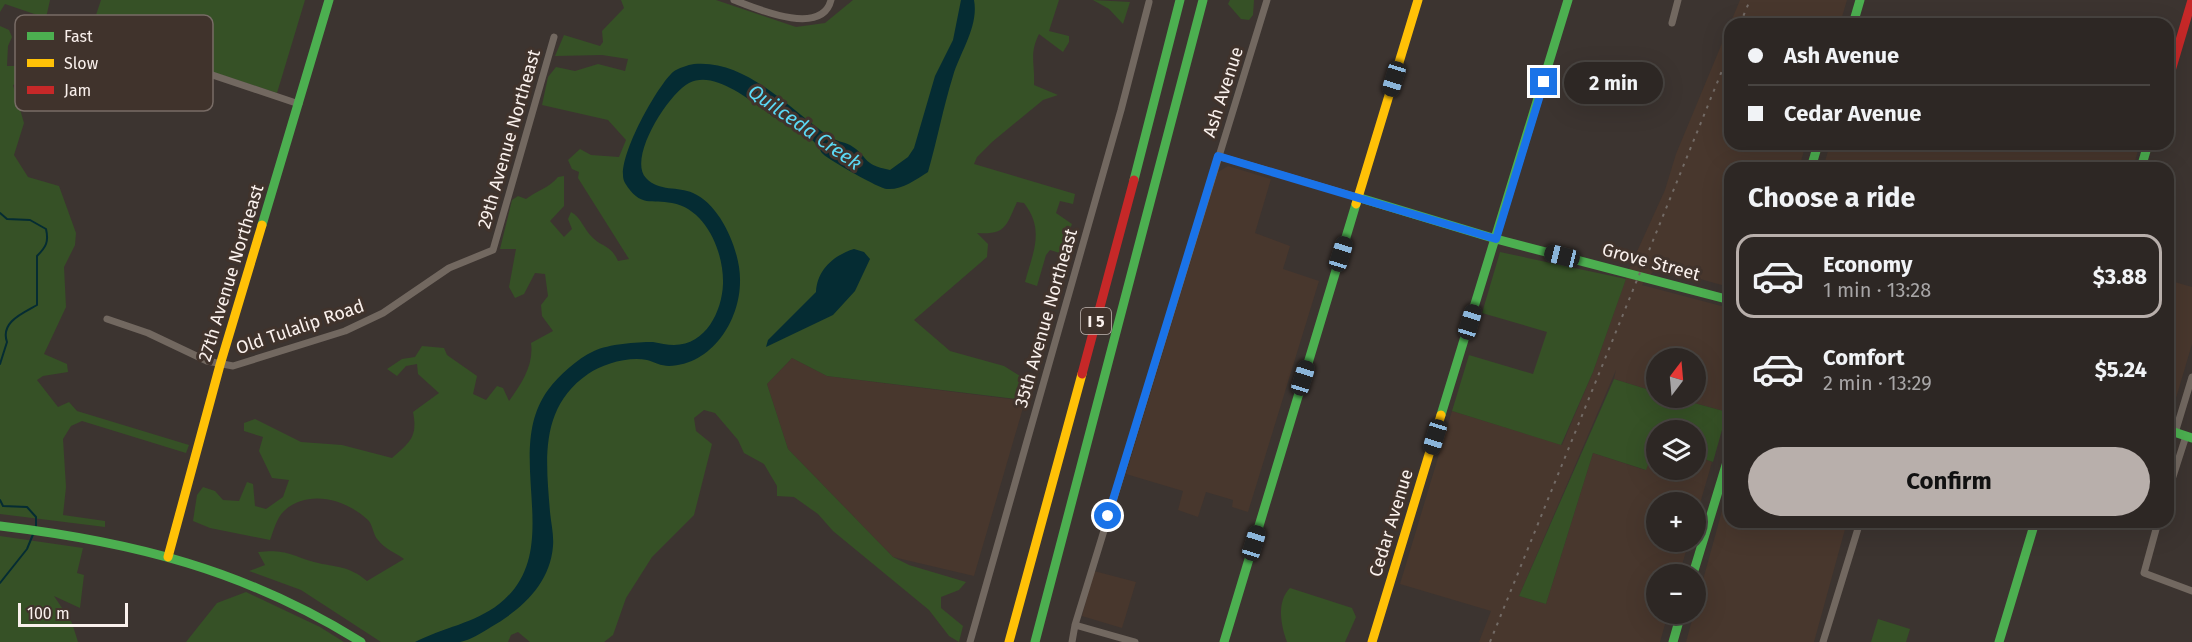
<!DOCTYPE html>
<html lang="en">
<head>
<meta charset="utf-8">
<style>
	body { margin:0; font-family:"Fira Sans",sans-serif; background:#393331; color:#f1f3f6; height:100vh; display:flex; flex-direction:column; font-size:22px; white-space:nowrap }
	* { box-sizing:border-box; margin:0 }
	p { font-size:20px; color:#a7a5a6 }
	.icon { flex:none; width:33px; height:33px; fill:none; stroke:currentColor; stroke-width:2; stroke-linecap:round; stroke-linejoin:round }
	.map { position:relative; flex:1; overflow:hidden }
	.side { position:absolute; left:1724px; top:162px; width:450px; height:366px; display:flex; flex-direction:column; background:#2d2724; border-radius:18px; box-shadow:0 6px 24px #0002,0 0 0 2px #484441 }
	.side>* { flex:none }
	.banner { position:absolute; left:1724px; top:18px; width:450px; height:132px; border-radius:18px; box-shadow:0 6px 24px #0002,0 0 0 2px #484441; display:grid; align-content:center; height:132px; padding:0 24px; background:#2d2724 }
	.needle { width:39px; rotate:16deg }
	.buttons { position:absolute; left:1646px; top:348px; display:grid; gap:12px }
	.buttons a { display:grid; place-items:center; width:60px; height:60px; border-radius:50%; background:#2d2724; box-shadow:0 6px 24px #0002,0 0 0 2px #484441; font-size:30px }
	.scale { position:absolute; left:18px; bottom:15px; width:110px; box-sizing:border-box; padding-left:6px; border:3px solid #faf1ed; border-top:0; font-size:16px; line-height:21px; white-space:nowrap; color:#faf1ed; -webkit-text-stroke:4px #40332c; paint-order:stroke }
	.end { position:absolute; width:27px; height:27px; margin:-14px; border:8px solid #1a73e8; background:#fff; box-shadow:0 0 0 3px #fff }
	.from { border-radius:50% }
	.bubble { position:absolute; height:42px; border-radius:21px; background:#2d2724; box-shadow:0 6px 24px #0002,0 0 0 2px #484441; font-size:20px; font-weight:700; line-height:42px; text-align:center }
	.car { position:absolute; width:18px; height:36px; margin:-18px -9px; border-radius:8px; box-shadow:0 0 4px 2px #0007; background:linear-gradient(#222 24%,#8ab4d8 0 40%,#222 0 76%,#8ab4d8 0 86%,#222 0) }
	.banner b { display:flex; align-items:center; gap:21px; height:57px; font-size:22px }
	.banner b+b { border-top:2px solid #484441 }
	.banner i { width:15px; height:15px; background:#f1f3f6 }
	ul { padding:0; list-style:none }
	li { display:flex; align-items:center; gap:18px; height:84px; margin:0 12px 9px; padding:0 12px; border:3px solid transparent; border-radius:18px }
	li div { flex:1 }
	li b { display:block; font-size:22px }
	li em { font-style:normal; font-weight:700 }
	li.selected { border-color:#b8afab }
	li>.icon { width:54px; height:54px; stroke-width:1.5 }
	h2 { padding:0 24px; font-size:27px; line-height:72px }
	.primary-button { display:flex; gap:12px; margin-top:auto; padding:12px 24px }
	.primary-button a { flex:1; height:69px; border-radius:36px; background:#b8afab; color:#111; font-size:24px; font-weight:700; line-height:69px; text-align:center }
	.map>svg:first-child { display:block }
</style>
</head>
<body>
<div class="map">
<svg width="2192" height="642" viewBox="0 0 2192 642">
	<rect width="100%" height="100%" fill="#3c3430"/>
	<!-- built -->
	<path fill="#48372d" d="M1740 0H1847L1840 24H1730Z
		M1730 24V144H1806L1799 168H1730L1729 287 1657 267 1642 285 1729 308 1730 403 1727 412 1676 398H1695V358H1656V392L1614 379 1616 370 1519 596 1546 604 1593 453 1645 470 1655 444 1656 470H1695V456L1712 462 1695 521V502H1656V542H1689L1679 574H1656V614H1668L1660 642H1479L1491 611 1400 584 1452 411 1562 445 1593 372 1630 267 1665 190 1676 154Z
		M1830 144H2140L2133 168H1823Z
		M1228 166 1271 179 1255 233 1290 246 1283 269 1319 281 1248 512 1232 507 1233 500 1206 492 1198 517 1178 510 1183 491 1126 474 1218 172Z
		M2168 280 2192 287V344L2171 415 2168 418Z
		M792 358 827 376 1025 401 974 576 893 557 788 449 767 384Z
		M1729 485 1730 522H1847L1814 642H1686Z
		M1094 571 1136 582 1122 628 1082 616Z"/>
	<!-- green -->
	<path fill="#365126" d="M0 0H50L46 18 5 4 0 12Z
		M101 0H305L277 93 130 45 93 24Z
		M621 0H716L796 27 825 23 853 0H1059L1049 31 1069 36V42L1063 52 1039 34C1029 54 1035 63 1034 85L1058 95 1043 100 992 142 977 157 974 164 1075 194 1073 204 1060 201 1056 213 1072 224C1067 235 1070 244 1066 255L1050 250 1046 255 1037 286 1025 282C1033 252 1045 230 1024 203L1017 202C1006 226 1006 235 977 233L988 244 987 257 914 320 950 351 1004 366 1031 383 1025 400 827 376 792 358 767 384 788 449 893 557 909 565 966 582 959 590 941 597V608L963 626 959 642 949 636 929 610 833 531 818 514 794 497 777 496V486L764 464 744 453 738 440 715 413 704 410 694 418 696 431 712 444 694 515 652 557 626 598 613 635 604 642H530L518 632 511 635 508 642H381L301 590 249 571 265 565 258 552C286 549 290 555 314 562 337 568 348 565 367 581L404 559C396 553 385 549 378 540 373 535 373 525 368 520 346 499 308 489 284 511 277 517 273 532 270 540L210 528 193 521 197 495 203 487 215 491 223 500 239 501 247 482 253 484 255 506 266 509 283 497 289 480 272 478 259 451 263 437 244 431V423L255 419 301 442 342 445 392 458C410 442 418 437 413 412L439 393 418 374 417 364 406 366 397 376 387 369 402 359 415 357 422 346 444 348 447 355 477 376 473 394 486 400 497 386 503 388 509 401C522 383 534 365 531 343L553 331 542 316 541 305 548 296 545 274 535 273 524 294 515 298 509 287 516 249H500L512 200 518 196 526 199C538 190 549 188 558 177L564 176V206L550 221 564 237 572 229 568 219 571 212C581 217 584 230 593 238 603 248 610 244 618 261L629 259 578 178 579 172 572 169 568 160 580 149 591 155 619 157 626 140 608 120 542 105 548 77 556 67 575 71 598 64 625 71 628 59 602 55 555 56 564 35 600 46 603 42 602 31 624 8Z
		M1093 0 1130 2 1123 24 1109 9Z
		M1230 0H1254L1253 15 1249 20 1241 19 1228 4Z
		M0 26 9 30 12 37 8 46 7 66H16L26 82 13 85 24 123 14 155 28 177 59 186 76 233 75 245 64 267 66 307 44 354 67 364 68 372 43 376 37 380 58 407 69 402 77 411 189 445 186 453 82 421 71 426 63 439 66 487 63 515 105 521V527L0 514Z
		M1500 252 1626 279 1593 372 1561 445 1452 411 1469 355 1533 374 1547 332 1482 313Z
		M1614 379 1656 392V398H1676L1727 412 1713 462 1695 456V430H1656V444L1646 470 1593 453 1546 604 1519 596Z
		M0 536 83 548 77 573 84 575 80 608 54 596 72 623 78 642H0Z
		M1290 588 1352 608 1356 617 1345 642H1287C1281 626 1276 602 1290 588Z
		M246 592 320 627 344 642H186L217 603Z
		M1878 619 1910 629 1906 642H1871Z"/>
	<!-- water -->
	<path fill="#052c33" d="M961 0H974C979 26 960 52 953 76 943 108 937 141 928 172 915 180 902 190 887 189 880 189 829 160 823 154 820 152 820 147 817 145 807 133 792 128 779 120 758 108 717 68 689 83 669 93 627 158 646 178 659 192 678 186 693 193 721 205 740 251 740 279 741 320 712 365 669 366 661 366 654 362 647 360 629 356 602 364 588 374 539 408 546 461 550 512 551 523 554 535 553 546 550 584 522 609 491 627 482 633 470 640 460 642 446 642 430 642 415 642 442 628 475 623 499 604 568 550 501 454 548 390 559 375 577 359 594 351 609 344 636 342 653 342 660 343 667 345 674 345 706 345 722 311 723 284 724 252 706 209 672 203 652 199 640 208 625 183 613 164 657 86 673 72 678 68 688 65 694 64 747 59 790 110 830 137 836 141 844 142 850 145 870 157 860 164 890 170L908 157 914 148 935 76 953 40Z
		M854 249 864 252 870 259 855 291 833 315 766 347 768 340 816 292C817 270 834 255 854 249Z"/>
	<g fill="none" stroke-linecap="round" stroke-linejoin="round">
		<!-- stream -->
		<path stroke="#052c33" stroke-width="2" d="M0 213 7 219 30 220 46 229C49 242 46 247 37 256V305C23 313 0 322 7 342L0 364
			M0 500 3 506 27 507 36 517V527
			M0 583 27 549 34 532"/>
		<!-- street -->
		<path stroke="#726860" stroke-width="7" d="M734 0C757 9 822 37 831 0
			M1672 23 1678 0
			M120 44 299 104
			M1218 156 1357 197
			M107 319 148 333 207 361 233 366 345 331 383 313 449 268 493 250 554 37
			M2175 433 2192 377
			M2168 492 2186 436
			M2158 522 2144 573 2192 591
			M1075 625 1135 642
			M970 642 1121 110 1149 2
			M1072 642 1075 625 1267 0
			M1823 642 1860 522"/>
		<!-- fast -->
		<path stroke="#4caf50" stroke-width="9" d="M1853 24 1860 0
			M1811 168 1818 144
			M2141 168 2148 144
			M1134 180 1180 0
			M1357 197 1496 239 1730 300
			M262 225 329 0
			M1441 415 1568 0
			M2168 430 2192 438
			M0 526C134 542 245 570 361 642
			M1693 574 1730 452
			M1035 642 1203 0
			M1224 642 1356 204
			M1673 642 1681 614
			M1999 642 2035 522"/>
		<!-- slow -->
		<path stroke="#ffc107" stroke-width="9" d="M1356 204 1418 0
			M168 557 220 365 262 225
			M1009 642 1082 374
			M1372 642 1441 415"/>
		<!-- jam -->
		<path stroke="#c62828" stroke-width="9" d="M2168 81 2192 0
			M1082 374 1134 180"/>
		<!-- rail -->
		<path stroke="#736b66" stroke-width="2" stroke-dasharray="3 6" stroke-linecap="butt" d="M1740 24 1750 0
			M1490 642 1730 51"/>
	</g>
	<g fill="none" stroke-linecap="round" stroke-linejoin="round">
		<!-- route -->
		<path stroke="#1a73e8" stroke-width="8" d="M1108 516 1218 156 1496 239 1544 82"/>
	</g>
	<g text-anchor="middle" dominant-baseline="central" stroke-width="6" stroke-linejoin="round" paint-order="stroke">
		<!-- shield labels -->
		<rect fill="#40332c" stroke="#c2b8b3" stroke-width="1.5" x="1081" y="308" width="30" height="26" rx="4.5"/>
		<g font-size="16" font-weight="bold" fill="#faf1ed">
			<text x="1096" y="321">I 5</text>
		</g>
		<!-- street labels -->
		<g font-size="18" fill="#faf1ed" stroke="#40332c">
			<text transform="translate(1223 92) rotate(-72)">Ash Avenue</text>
			<text transform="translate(509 139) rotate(-74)">29th Avenue Northeast</text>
			<text transform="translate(1651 262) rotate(15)">Grove Street</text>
			<text transform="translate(231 273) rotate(-73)">27th Avenue Northeast</text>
			<text transform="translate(1046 318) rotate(-74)">35th Avenue Northeast</text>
			<text transform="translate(300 327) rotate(-19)">Old Tulalip Road</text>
			<text transform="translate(1391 523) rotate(-73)">Cedar Avenue</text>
		</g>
		<!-- water labels -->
		<g font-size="20" font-style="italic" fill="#5bd9f5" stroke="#40332c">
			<text transform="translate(805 127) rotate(35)">Quilceda Creek</text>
		</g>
	</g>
	<!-- legend -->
	<rect x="15" y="15" width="198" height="96" rx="9" fill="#40332c" stroke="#786c66" stroke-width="1.5"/>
	<rect x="27" y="32" width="27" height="8" fill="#4caf50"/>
	<rect x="27" y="59" width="27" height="8" fill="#ffc107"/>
	<rect x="27" y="86" width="27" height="8" fill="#c62828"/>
	<g font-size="16" fill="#faf1ed">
		<text x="64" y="42">Fast</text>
		<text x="64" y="69">Slow</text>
		<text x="64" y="96">Jam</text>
	</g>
</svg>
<div class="buttons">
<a><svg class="needle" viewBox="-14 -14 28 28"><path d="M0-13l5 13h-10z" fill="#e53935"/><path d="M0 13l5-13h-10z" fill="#a7a5a6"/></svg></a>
<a><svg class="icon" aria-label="layers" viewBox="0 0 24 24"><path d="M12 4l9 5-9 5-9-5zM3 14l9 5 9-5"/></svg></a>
<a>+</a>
<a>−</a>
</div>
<div class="scale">100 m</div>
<i class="end from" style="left:1108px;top:516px"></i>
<i class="end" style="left:1544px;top:82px"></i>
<div class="bubble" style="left:1564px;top:62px;width:99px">2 min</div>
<i class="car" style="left:1394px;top:79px;rotate:197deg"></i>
<i class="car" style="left:1341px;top:254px;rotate:17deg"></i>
<i class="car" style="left:1562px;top:256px;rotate:284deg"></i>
<i class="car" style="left:1470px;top:322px;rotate:17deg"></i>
<i class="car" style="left:1303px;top:378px;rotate:17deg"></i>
<i class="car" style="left:1435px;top:437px;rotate:197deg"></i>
<i class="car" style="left:1254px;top:543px;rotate:17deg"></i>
<div class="banner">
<b><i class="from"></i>Ash Avenue</b>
<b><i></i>Cedar Avenue</b>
</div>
<section class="side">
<h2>Choose a ride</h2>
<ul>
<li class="selected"><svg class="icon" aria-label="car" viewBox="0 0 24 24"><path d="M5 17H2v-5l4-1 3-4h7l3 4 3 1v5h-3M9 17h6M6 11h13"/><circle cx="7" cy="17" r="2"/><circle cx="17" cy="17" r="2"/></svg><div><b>Economy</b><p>1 min · 13:28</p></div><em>$3.88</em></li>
<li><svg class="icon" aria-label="car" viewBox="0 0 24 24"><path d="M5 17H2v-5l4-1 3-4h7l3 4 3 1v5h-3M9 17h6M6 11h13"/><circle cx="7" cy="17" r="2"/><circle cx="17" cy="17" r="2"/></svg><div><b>Comfort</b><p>2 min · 13:29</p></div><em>$5.24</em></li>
</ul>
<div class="primary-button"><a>Confirm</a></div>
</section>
</div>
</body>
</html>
